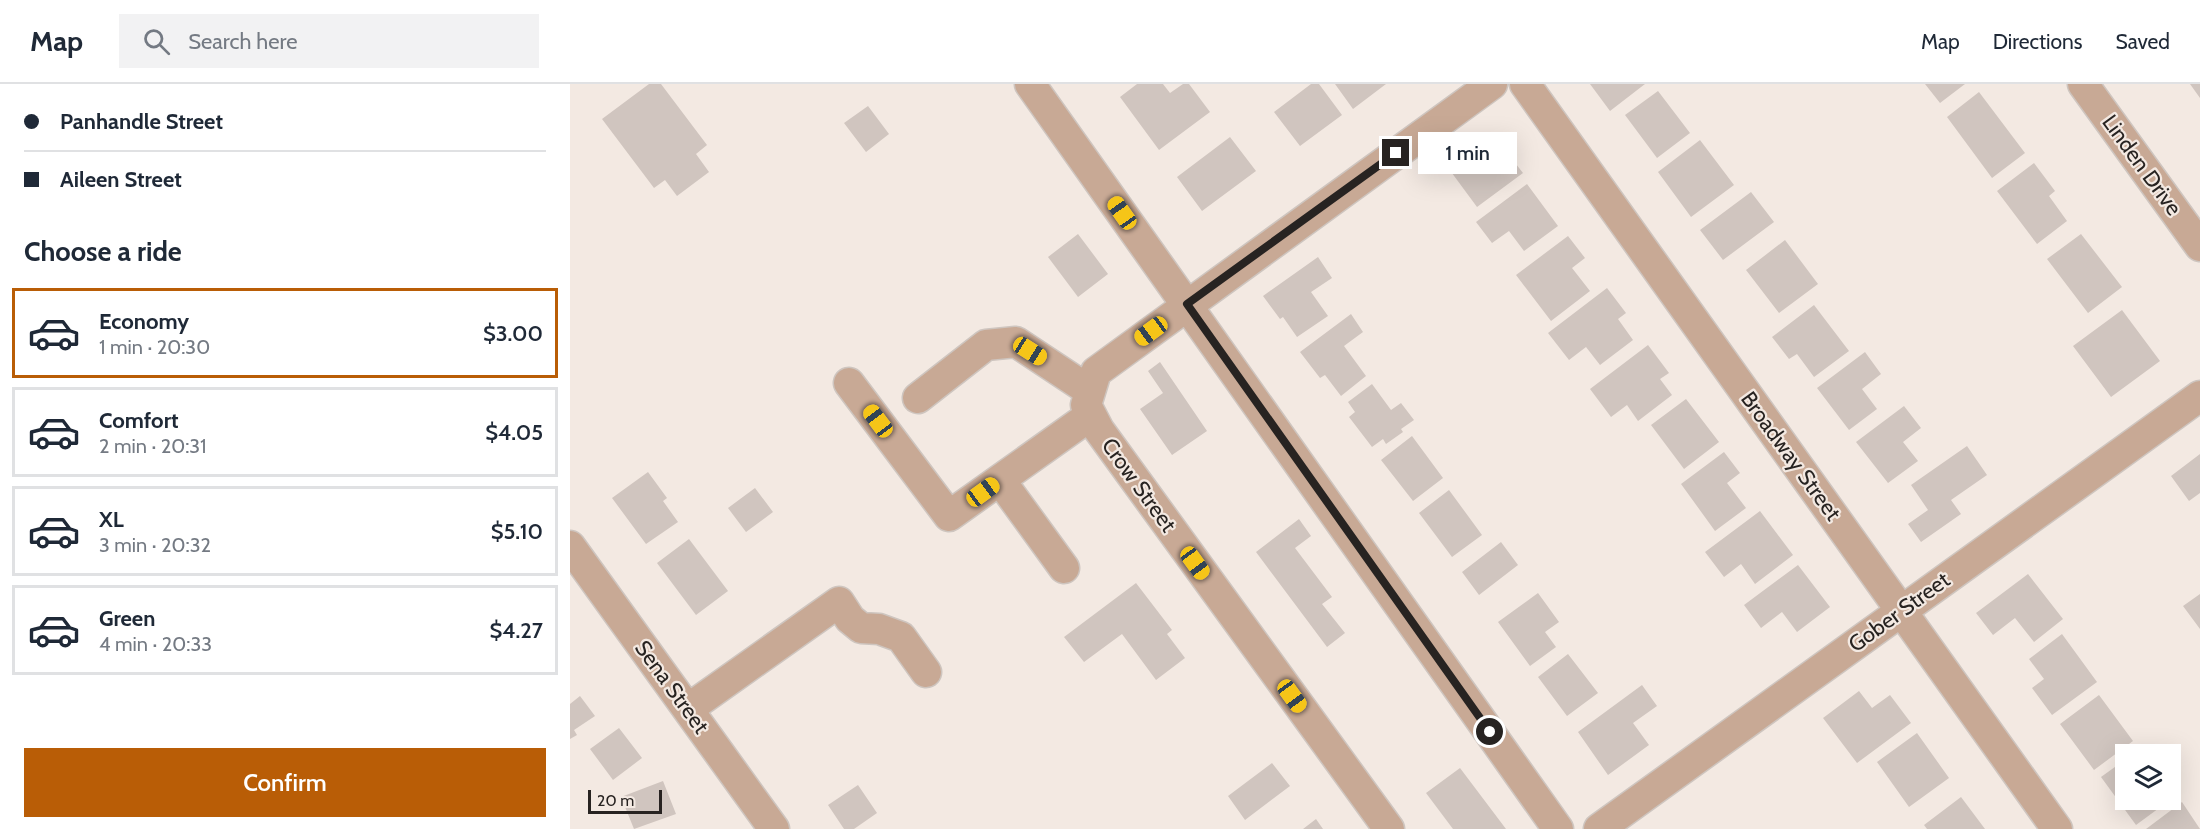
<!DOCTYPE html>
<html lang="en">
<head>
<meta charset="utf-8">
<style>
	body { margin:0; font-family:Cabin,sans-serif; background:#f2f2f3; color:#1f2937; height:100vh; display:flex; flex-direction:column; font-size:22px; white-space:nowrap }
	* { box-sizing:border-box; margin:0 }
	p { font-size:20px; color:#747a83 }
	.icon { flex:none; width:33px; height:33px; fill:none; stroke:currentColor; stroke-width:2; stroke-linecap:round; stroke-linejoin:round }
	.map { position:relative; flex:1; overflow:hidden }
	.details { display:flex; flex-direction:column; background:#fff; width:570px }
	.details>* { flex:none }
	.guide { display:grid; align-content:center; height:132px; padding:0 24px; background:#fff }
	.tools { position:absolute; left:1545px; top:660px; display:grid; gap:12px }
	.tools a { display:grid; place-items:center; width:66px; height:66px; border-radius:0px; background:#fff; box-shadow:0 6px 24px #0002; font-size:30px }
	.scale { position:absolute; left:18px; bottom:15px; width:74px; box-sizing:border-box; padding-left:6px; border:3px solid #272321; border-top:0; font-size:16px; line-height:21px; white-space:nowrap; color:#272321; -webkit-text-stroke:4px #f3e9e2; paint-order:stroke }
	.end { position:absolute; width:27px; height:27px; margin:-14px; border:8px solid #272321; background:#fff; box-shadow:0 0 0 3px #fff }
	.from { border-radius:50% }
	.bubble { position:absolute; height:42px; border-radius:0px; background:#fff; box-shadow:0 6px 24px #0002; font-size:20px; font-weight:600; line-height:42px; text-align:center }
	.car { position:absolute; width:18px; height:36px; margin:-18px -9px; border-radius:8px; box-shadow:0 0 4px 2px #0007; background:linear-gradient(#f5c518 24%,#345 0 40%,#f5c518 0 76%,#345 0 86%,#f5c518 0) }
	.guide b { display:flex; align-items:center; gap:21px; height:57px; font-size:22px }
	.guide b+b { border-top:2px solid #e0e1e3 }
	.guide i { width:15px; height:15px; background:#1f2937 }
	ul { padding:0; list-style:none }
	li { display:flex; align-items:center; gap:18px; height:90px; margin:0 12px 9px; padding:0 12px; border:3px solid #e0e1e3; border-radius:0px }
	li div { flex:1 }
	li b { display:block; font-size:22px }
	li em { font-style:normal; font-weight:600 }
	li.active { border-color:#b95d06 }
	li>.icon { width:54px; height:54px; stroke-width:1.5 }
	h2 { padding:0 24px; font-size:27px; line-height:72px }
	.primary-button { display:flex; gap:12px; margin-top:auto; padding:12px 24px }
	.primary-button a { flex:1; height:69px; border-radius:0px; background:#b95d06; color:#fff; font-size:24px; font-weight:600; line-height:69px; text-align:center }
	header { display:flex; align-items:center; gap:36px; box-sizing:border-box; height:84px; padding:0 30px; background:#fff; border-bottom:2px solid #e0e1e3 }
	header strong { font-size:28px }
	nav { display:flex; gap:33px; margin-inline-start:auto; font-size:21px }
	.search { width:420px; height:54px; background:#f2f2f3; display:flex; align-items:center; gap:15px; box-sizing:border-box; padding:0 21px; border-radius:0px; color:#747a83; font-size:22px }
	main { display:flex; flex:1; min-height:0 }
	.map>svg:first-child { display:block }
</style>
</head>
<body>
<header>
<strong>Map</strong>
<div class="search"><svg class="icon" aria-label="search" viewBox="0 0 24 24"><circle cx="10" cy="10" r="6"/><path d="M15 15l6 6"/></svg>Search here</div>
<nav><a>Map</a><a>Directions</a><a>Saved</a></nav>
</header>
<main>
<section class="details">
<div class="guide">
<b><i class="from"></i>Panhandle Street</b>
<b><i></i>Aileen Street</b>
</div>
<h2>Choose a ride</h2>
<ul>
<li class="active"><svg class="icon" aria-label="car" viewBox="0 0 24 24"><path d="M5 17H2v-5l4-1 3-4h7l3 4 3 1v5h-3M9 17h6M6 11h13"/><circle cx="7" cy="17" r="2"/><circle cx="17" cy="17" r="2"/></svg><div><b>Economy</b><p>1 min · 20:30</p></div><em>$3.00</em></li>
<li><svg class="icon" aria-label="car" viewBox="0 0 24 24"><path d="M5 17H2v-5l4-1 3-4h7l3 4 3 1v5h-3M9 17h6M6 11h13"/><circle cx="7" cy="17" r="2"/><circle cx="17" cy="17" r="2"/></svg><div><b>Comfort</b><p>2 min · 20:31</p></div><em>$4.05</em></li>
<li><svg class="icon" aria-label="car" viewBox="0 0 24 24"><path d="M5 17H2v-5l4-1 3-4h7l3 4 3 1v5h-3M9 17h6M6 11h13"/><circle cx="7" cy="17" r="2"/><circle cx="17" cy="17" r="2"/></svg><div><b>XL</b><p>3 min · 20:32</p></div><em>$5.10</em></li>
<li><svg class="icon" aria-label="car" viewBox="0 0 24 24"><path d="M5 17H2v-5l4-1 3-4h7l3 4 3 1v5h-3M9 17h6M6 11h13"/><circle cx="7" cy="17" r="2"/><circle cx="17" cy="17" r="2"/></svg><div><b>Green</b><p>4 min · 20:33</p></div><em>$4.27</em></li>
</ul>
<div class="primary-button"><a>Confirm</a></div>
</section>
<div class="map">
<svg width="1630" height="745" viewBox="0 0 1630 745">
	<rect width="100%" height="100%" fill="#f3e9e2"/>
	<!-- building -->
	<path fill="#d0c5bf" d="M79 0H91L137 61 126 70 139 88 107 112 95 96 84 104 32 35Z
		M567 0H593L600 9 613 0H619L640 28 589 66 550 13Z
		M741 0H749L772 31 730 62 704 28Z
		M765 0H816L783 25Z
		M1020 0H1075L1040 27Z
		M1355 0H1395L1370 19Z
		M1620 0H1630V14Z
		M1088 7 1120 49 1087 74 1055 31Z
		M1409 8 1455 69 1422 94 1377 33Z
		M298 22 319 50 296 68 274 39Z
		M660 53 686 87 632 127 607 93Z
		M1130 56 1164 101 1121 133 1088 88Z
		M906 58 921 77 935 66 953 89 907 123 876 81Z
		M1464 79 1485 107 1479 112 1497 137 1467 160 1427 107Z
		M957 100 988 142 954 167 939 147 922 159 906 138Z
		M1181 108 1204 138 1153 176 1130 146Z
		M508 150 538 190 508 213 478 173Z
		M1511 150 1552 203 1518 229 1477 175Z
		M998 152 1015 174 1002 184 1020 207 981 237 946 191Z
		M1215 156 1248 200 1209 229 1176 186Z
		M748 173 762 194 741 208 758 232 727 253 713 233 710 235 693 212Z
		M1037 204 1056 229 1048 235 1063 256 1030 281 1016 263 999 276 978 249Z
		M1244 221 1279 267 1244 293 1227 270 1219 275 1202 253Z
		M1552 226 1590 277 1541 313 1503 262Z
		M781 230 793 248 774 262 796 292 771 312 755 291 750 294 730 268Z
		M1078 261 1099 289 1090 295 1102 311 1068 337 1057 321 1041 333 1020 305Z
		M1295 268 1311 290 1292 305 1307 325 1279 346 1247 304Z
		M590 278 637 347 602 371 570 325 593 309 578 287Z
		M802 300 821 326 831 319 844 336 831 345 833 348 816 360 813 355 802 363 779 333 785 328 778 318Z
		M1116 315 1149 358 1114 385 1081 341Z
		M1334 322 1351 344 1333 358 1348 377 1318 399 1286 358Z
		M842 352 873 394 843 417 811 376Z
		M1397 362 1417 391 1381 416 1391 430 1351 458 1338 440 1358 426 1341 401Z
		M1154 368 1170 389 1157 399 1176 424 1145 447 1111 400Z
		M1630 370V409L1619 417 1601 392Z
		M78 388 97 414 93 417 108 438 76 460 42 414Z
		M185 404 203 428 176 448 158 424Z
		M879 406 912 451 882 473 849 429Z
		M1190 427 1223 471 1185 500 1171 480 1154 493 1135 468Z
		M729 435 741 452 725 464 762 513 752 520 775 549 757 563 686 468Z
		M119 455 158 507 126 531 87 479Z
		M931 458 948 481 909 511 892 488Z
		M1228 481 1260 523 1227 548 1212 528 1191 544 1174 521Z
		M1458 490 1493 535 1464 558 1445 534 1423 551 1406 529Z
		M566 499 602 546 597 550 615 574 586 596 552 550 514 578 494 553Z
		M968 509 989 538 975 548 986 563 960 582 928 538Z
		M1630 510V545L1613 522Z
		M1492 550 1527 598 1482 631 1462 604 1474 595 1459 575Z
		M998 570 1028 609 997 632 968 593Z
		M1072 601 1087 622 1063 639 1079 661 1038 691 1008 648Z
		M1289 607 1302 624 1320 611 1341 639 1287 679 1253 634Z
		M1529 611 1563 657 1524 686 1490 640Z
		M10 612 25 632 4 646 7 651 0 655V620Z
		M49 644 72 674 43 696 20 665Z
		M1347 649 1379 694 1339 723 1307 678Z
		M1573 662 1579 670H1561Z
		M1556 675V716H1600L1566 741 1531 693Z
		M702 679 720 702 675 736 658 712Z
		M890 684 936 745H883L856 709Z
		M93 697 106 730 64 745 51 713Z
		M1600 699 1608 709 1600 715Z
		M288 701 307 729 284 745H274L258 721Z
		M1391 713 1415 745H1357L1354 741Z
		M1612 718 1630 745H1576Z
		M746 735 753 745H733Z"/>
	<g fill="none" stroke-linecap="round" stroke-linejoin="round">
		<!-- minor casing -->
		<g stroke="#cec5bf" stroke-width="33">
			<path id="minor" d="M460 0 988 745
				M955 0 1487 745
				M1513 0 1630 162
				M279 299 379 432 521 331
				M348 314 416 261 446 258 520 307
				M430 396 494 484
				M0 462 204 745
				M118 625 269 518 280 535 291 544 309 545 331 553 356 588
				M819 745 529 346 516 321 526 288 922 0
				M1029 745 1630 312"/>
		</g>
		<!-- minor -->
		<use href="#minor" stroke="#c8a995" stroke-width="30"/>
	</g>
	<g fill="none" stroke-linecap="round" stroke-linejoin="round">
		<!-- route -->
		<path stroke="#272321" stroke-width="8" d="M826 69 617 220 920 648"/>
	</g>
	<g text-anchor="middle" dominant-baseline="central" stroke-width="4.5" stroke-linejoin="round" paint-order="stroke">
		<!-- street labels -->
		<g font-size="22" fill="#272321" stroke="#f3e9e2">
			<text transform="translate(1572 81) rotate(54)">Linden Drive</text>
			<text transform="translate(1221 372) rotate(54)">Broadway Street</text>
			<text transform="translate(569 401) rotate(54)">Crow Street</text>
			<text transform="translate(1329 528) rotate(-36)">Gober Street</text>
			<text transform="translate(102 603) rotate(54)">Sena Street</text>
		</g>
	</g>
</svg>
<div class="tools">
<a><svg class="icon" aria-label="layers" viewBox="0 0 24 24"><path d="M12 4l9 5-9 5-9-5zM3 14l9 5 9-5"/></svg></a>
</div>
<div class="scale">20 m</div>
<i class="end from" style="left:920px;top:648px"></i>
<i class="end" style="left:826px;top:69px"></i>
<div class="bubble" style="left:848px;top:48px;width:99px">1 min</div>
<i class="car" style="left:552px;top:129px;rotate:325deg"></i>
<i class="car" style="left:581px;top:247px;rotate:234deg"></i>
<i class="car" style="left:460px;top:267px;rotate:122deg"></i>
<i class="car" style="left:308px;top:337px;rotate:323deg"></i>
<i class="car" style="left:413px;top:408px;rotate:54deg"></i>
<i class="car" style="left:625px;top:479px;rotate:144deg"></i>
<i class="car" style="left:722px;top:612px;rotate:144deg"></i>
</div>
</main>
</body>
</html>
